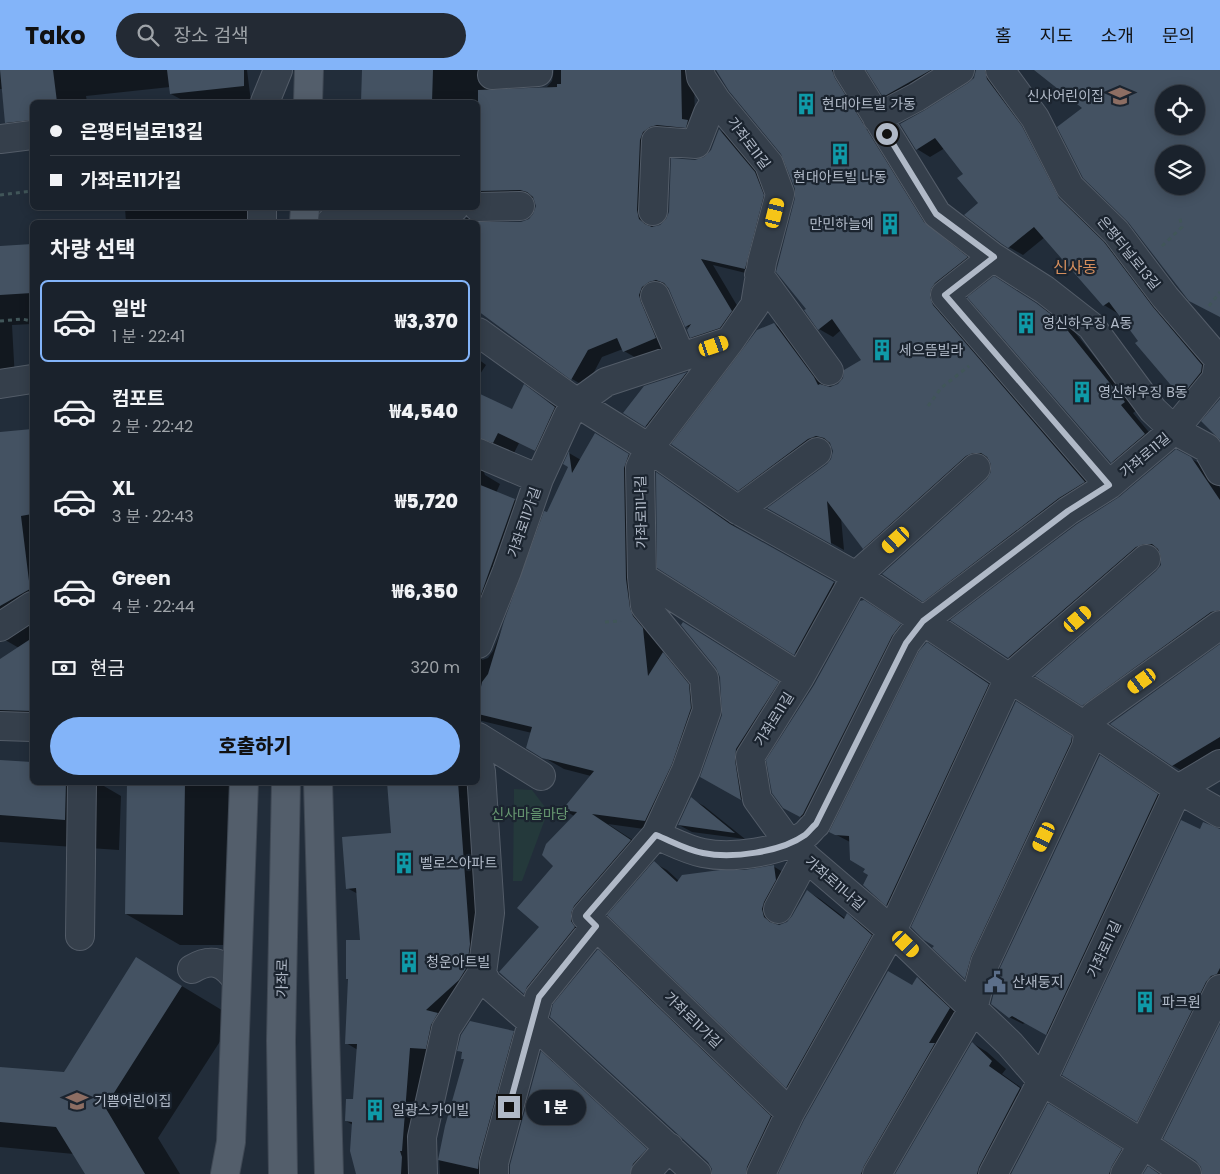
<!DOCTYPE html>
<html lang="ko">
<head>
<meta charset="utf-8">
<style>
	body { margin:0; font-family:Poppins,"Noto Sans KR",sans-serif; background:#232a34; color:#f1f3f6; height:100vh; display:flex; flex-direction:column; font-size:19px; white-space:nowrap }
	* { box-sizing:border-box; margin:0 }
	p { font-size:16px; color:#9fa4a9 }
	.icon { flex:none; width:28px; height:28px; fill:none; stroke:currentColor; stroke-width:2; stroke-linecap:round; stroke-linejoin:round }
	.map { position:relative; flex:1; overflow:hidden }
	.side { position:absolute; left:30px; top:150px; width:450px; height:565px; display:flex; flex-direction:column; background:#1a222c; border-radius:8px; box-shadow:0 2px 12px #0003,0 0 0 1px #383f48 }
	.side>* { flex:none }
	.hud { position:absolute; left:30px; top:30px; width:450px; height:110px; border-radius:8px; box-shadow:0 2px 12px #0003,0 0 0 1px #383f48; display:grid; align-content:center; height:110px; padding:0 20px; background:#1a222c }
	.controls { position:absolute; left:1155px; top:15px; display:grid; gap:10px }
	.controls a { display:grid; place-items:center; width:50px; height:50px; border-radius:50%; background:#1a222c; box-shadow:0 2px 12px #0003,0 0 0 1px #383f48; font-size:25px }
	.end { position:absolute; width:22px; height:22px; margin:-11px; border:6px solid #b0b9c7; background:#111; box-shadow:0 0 0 2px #111 }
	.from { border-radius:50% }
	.bubble { position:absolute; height:35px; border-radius:18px; background:#1a222c; box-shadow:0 2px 12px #0003,0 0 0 1px #383f48; font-size:16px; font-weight:800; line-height:35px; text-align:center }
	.car { position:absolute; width:15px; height:30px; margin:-15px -8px; border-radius:6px; box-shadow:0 0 4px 1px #0007; background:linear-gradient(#f5c518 24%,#345 0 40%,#f5c518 0 76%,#345 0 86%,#f5c518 0) }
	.hud b { display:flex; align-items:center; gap:18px; height:48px; font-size:19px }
	.hud b+b { border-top:1px solid #383f48 }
	.hud i { width:12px; height:12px; background:#f1f3f6 }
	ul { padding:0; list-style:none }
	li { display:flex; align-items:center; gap:15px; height:82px; margin:0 10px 8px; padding:0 10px; border:2px solid transparent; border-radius:8px }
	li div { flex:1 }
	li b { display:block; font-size:19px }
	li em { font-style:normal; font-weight:800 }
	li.current { border-color:#83b4f9 }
	li>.icon { width:45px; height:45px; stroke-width:1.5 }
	h2 { padding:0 20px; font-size:22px; line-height:60px }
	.pay { display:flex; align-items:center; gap:12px; height:55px; padding:0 20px; font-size:19px }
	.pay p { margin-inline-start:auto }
	.action { display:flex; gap:10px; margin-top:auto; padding:10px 20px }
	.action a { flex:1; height:58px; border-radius:30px; background:#83b4f9; color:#111; font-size:20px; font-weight:800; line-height:58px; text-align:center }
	header { display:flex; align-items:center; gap:30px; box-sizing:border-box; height:70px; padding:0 25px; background:#83b4f9; color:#111 }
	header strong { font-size:24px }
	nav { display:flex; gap:28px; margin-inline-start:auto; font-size:18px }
	.search { width:350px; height:45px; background:#232a34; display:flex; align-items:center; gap:12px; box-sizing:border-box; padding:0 18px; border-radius:28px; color:#9fa4a9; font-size:19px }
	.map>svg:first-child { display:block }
</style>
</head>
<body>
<header>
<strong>Tako</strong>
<div class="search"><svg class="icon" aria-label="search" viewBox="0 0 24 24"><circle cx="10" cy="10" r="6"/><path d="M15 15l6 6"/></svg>장소 검색</div>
<nav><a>홈</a><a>지도</a><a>소개</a><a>문의</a></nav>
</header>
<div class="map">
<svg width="1220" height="1104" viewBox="0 0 1220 1104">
	<rect width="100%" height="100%" fill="#222d3a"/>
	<!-- green -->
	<path fill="#24393b" d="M514 719 532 720 548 741 522 811H513Z"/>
	<!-- shadow -->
	<path fill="#0007" fill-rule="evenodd" d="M0 0H247L251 32H186L171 24 170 17 86 26 87 32H32V67L6 52 2 19H0Z
		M363 0H497L490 15 492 22 539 19 547 17 552 11 554 0H694L695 56 701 60 671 63 651 149 653 158 660 156 667 150 695 91 704 89 712 80 719 60 734 69 769 111 758 206 713 195 745 249 705 275 691 267 690 258 686 256 670 218 663 219 669 276 638 289 624 281 623 279 602 287 586 317 572 309 478 239V154L521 153 528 151 535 145 537 135 534 128 492 129 478 134V32H362Z
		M717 0H848L937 162 980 196 949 220 1098 420 937 539 923 531 992 403V394L990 390 980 394 877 486 864 478 841 448 844 480 769 438 827 395 832 389 834 381 831 373 822 377 752 428 738 420 774 254 788 262 828 317 838 315 863 290 841 260 833 267 819 259 808 239 796 118 782 84Z
		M868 0H956L898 34 884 26Z
		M977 0H994L1118 182 1216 304 1195 334 1182 326 1117 243 1104 235 1045 167 1023 185 1009 177 966 145 979 134 965 104 945 78 930 87 917 79 975 7Z
		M125 138H260L261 152H126Z
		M467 148 474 152H462Z
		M32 176V254L12 255 15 310 0 311V177Z
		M1007 215 1049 242 1073 260 1137 340 1133 343 1157 372 1124 400 1112 392Z
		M478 289 486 295 478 307Z
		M687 303 699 310 659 364 625 343 645 317Z
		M478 324 512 341 542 328 562 340 555 391 519 373 514 383 506 380 497 379 482 397 485 405 500 414 496 423 515 430 535 442 483 580 482 590 488 588 493 581 548 444 570 397 564 394 569 383 581 390 616 376 649 397 644 410 664 585 683 596 709 627 666 762 608 754 651 782 594 847 544 935 524 923 555 796 574 746 564 740 591 706 564 699 543 687 532 663 478 650Z
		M32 360V655L0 654V591L19 578 0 567V364Z
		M1176 380 1209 399 1220 418V553L1097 643 1083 635 1162 495 1163 486 1160 481 1150 485 1022 595 1008 587 1120 428Z
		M657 404 742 461 846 520 808 591 659 498Z
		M877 539 913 563 814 754 797 745Z
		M696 561 791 620 749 687 754 736 701 707 723 645 721 606Z
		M1220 576V692L1186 703 1172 695Z
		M940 581 1002 622 900 842 887 835 864 815 870 805 850 772 831 762Z
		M1029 640 1084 675 978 915 965 908 934 878Z
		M0 691 32 693V712H97L121 726 119 780 0 772Z
		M1113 694 1171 733 1060 971 1026 952 1023 954 1009 947Z
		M128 712H239L236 875H180L126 844Z
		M388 712H477L490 887 447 950 422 1104H358L353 1055 346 1051 355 1030 358 980 346 973 350 910 347 909 362 872 358 824 347 818 392 764Z
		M691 729 704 736 745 769 692 762 679 755Z
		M1201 760H1220V919L1151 1058 1137 1051Z
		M654 793 667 800 679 811 773 796 786 804 775 847 777 855 787 853 793 847 807 821 820 829 846 849 848 845 860 852 884 873 800 1024 787 1017 609 845Z
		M598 881 612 888 784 1055 761 1104H713V1098Z
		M137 889 235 948 158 1068 180 1104H86L74 1084 0 1077V998L64 1003Z
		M917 908 931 916 963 947 877 1104H780Z
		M513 963 527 970 492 1104H440L439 1089 466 990 462 988 463 983 458 981Z
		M974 974 987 982 1006 999 1002 1004 1034 1027 993 1104H897Z
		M541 983 554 991 659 1087 646 1104H510ZM553 991 652 1082 650 1084 553 994Z
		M1062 1043 1135 1088 1125 1104H1012Z"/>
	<!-- building -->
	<path fill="#445262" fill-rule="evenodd" d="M0 0H53L57 32H32V50L5 53Z
		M167 0H244V16L170 24Z
		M362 0H433L432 32H361Z
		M561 0H681L682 49 688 50 686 58 657 55 650 57 643 62 640 70 637 140 639 149 645 154 652 157 660 155 666 149 669 142 671 88 695 90 704 87 711 80 719 59 755 102 764 125 745 199 701 189 732 241 720 258 690 268 687 260 691 254 685 257 669 219 664 213 656 210 649 212 642 217 639 225 641 232 656 268 623 282 617 268 588 280 571 310 478 241V152H521L529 149 533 144 536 136 533 127 527 122 520 120 478 121V20L557 17V14H561Z
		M716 0H832L835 8 924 152 968 187 935 213 931 219 930 227 933 235 1085 412 1059 428 923 532 882 504 987 409 991 402V394L987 387 981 383H973L966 386 863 479 827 431 831 474 767 438 827 394 831 389 833 381 830 373 824 368 816 366 808 369 738 421 671 374 757 260 774 253 814 307 818 315 820 314 830 317 838 314 843 308 844 300 861 290 832 249 818 260 804 240 806 239 776 202 795 128V119L781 84 729 21Z
		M866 0H931L883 27Z
		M976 0H985L987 9 1022 56 1059 128 1104 172 1153 237 1202 295 1201 302 1181 327 1135 273 1138 271 1109 232 1103 236 1034 157 1008 178 1002 174 964 145 978 133 957 108 963 104 935 68 916 80 900 54 925 40 968 13 974 8Z
		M1034 0H1220V247L1189 231 1128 152 1083 108 1057 57 1082 38ZM1164 24H1196V56H1164ZM1164 84H1196V116H1164Z
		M32 174V223L0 225V176Z
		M994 206 1036 233 1060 251 1125 332 1121 335 1145 364 1111 393 967 227Z
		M687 302 645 357 623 343 644 316Z
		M524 314 555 337 535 381 498 363 493 373 478 368V323L512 339Z
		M1220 329V370L1201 351Z
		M32 359V444L21 446 30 519 0 536V362Z
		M595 363 629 384 624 398 626 509 630 538 633 546 643 558 648 606 663 582 689 614 691 638 672 694 645 751 592 744 631 770 574 836 571 843V851L575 857 527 917 524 924 499 902 539 857 517 838 553 796 542 785 546 774 577 742 562 740 594 701 542 688 526 678 532 657 478 644V631L482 612 488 604 504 551 544 441 547 442 568 397 563 394 569 381 572 403Z
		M1176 379 1191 387 1220 430V540L1211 542 1082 636 1035 606 1156 501 1161 495V487L1158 479 1152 474H1144L1136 477 1008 588 950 550 1077 454 1119 427Z
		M656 402 730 454 834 512 794 585 657 498Z
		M478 414 515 429 478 533Z
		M864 530 901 554 892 566 803 744 800 747 783 738 772 723 766 690 814 615 860 531Z
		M683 552 779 612 736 679 735 690 741 730 700 707 722 645 720 607 716 598 681 555Z
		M32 568V641L0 640V589Z
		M927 572 989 614 886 836 863 815 868 805 863 802 865 799 850 790 849 766 835 765 829 762 919 581Z
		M1220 574V667L1172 696 1110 654Z
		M1016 631 1072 666 1071 672 971 887 965 909 932 878 934 876 924 870 911 857Z
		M1100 685 1158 724 1046 965 1012 946 1009 948 991 934 1000 898Z
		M0 690 32 692V712H66L65 750 0 745Z
		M127 712H185L183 845 125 844Z
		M387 712H458L470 874 467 897 459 910 426 940 438 943 431 955 426 979 410 978 402 1081H400L402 1087 401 1104H356L350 1081 352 1052 345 1051 346 1029H353L357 974H345L348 909H346V870H360L356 818 346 819 342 767 391 763Z
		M691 727 735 763 678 755Z
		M1181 750 1200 759 1203 752 1220 759V898L1217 904 1211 906 1206 912 1137 1052 1062 1005Z
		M654 791 677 812 682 805 720 800H744L774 795 776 810 764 832 762 839 764 847 770 852 779 855 787 852 792 846 807 820 844 849 847 843 872 865 786 1018 607 845Z
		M598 879 771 1046 747 1097 746 1104H712V1099L708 1092 550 947 553 934Z
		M136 887 182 916 105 1037 145 1104H85L56 1057 0 1052V997L64 1002Z
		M888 901 912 915 917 907 950 938 929 973H935L864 1096 861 1104H778L804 1050Z
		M470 951 514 961 479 1089 478 1099 438 1090 445 1056 464 989H461L462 982 457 981 461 965Z
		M1220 954V1104H1202L1201 1097 1196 1091 1163 1069Z
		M972 972 992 991 989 996 1020 1018 979 1097 977 1104H895Z
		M541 981 647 1079 633 1094 630 1104H510V1095Z
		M1048 1033 1122 1079 1112 1096 1109 1104H1011Z
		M1148 1096 1159 1104H1143Z"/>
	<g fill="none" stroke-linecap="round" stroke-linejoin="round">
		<!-- minor casing -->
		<g stroke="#535c68" stroke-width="30">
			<path id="minor" d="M848 0 937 144 993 187 1045 220 1091 256 1153 340 1174 360 1207 378 1220 401
				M492 5 538 2 537 0
				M265 32 278 0
				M877 48 917 27 960 0
				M0 69 32 65
				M478 137 520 136
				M653 141 656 71 696 74 708 43 716 30
				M262 152V138
				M331 152 353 140 454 138
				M993 187 945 225 1109 415
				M759 205 829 301
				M655 226 681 287
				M478 262 577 333 649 378 738 440 856 506 1009 608 1085 656 1178 719 1220 743
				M730 271 649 378 640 398 642 507 645 536 704 608 707 640 686 700 656 765 586 846 790 1043
				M0 314 32 309
				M478 383 539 409
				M976 398 856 506 800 607 750 687 757 729 789 773 892 861 1010 974 1042 1011 1143 1074 1187 1104
				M738 440 817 382
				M642 507 800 607
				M0 557 32 536
				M478 574 507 501 539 409 568 346 577 333 606 312 730 271 755 235 762 192 780 124 769 94 716 30 701 7 700 0
				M0 656 32 657
				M478 667 541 706
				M1178 719 1220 694
				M656 765C671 771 687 780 703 783 732 789 781 782 805 765 809 762 812 757 816 754L906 573 923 551 1068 441 1109 415 1174 360 1216 309 1219 290 1165 227 1116 162 1070 117 1035 48 1000 0
				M778 839 806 787
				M80 866 82 712
				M192 899C211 888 223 891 236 909
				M482 903 487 913 533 953 697 1104
				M423 1104 422 1067 446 959 482 903 490 843 481 702 478 690
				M494 1104V1093L539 927 596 856
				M645 1104 669 1077
				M761 1104 790 1043 892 861 1009 608 1146 489
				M877 1104 973 939 985 893 1086 677 1088 666 1085 656 1095 645 1220 555
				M993 1104 1042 1011 1178 719
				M1125 1104 1143 1074 1220 919"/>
		</g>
		<!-- major casing -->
		<g stroke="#3f4854" stroke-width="30">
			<path id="major" d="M308 32 309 0
				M304 152 305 138
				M318 712 329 1104
				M225 1104 231 1072 244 712
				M283 1104 281 971 286 712"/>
		</g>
		<!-- path -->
		<path stroke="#415659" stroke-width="3" stroke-dasharray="4 4" stroke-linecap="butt" d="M0 125 32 121
			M1162 176 1182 157 1179 145
			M1209 236 1220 222
			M0 251 22 249 32 251
			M928 336 941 318 969 296
			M605 552 621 551"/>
		<!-- minor -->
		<use href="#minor" stroke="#353f4b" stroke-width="28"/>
		<!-- major -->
		<use href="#major" stroke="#535e6b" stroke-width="28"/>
	</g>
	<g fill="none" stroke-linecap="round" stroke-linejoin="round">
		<!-- route -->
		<path stroke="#b0b9c7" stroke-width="6" d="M509 1037 539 927 596 856 586 846 656 765C671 771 687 780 703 783 732 789 781 782 805 765 809 762 812 757 816 754L906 573 923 551 1068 441 1109 415 945 225 994 187 936 144 887 64"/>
	</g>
	<!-- icons -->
	<defs>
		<g id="school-bare" transform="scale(1.725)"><path d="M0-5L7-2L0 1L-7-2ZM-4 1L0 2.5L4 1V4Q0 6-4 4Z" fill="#8d6e63" stroke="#1b242f" stroke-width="2.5" paint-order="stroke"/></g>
		<g id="building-bare" transform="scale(1.725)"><path d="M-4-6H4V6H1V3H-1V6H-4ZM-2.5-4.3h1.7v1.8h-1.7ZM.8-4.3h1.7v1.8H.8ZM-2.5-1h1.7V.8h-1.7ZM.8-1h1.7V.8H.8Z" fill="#0f9aa8" stroke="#1b242f" stroke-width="2.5" paint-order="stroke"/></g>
		<g id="civic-bare" transform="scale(1.725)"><path d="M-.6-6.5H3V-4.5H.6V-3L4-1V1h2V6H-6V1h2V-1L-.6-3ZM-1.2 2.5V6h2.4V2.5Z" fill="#5c6f8a" stroke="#1b242f" stroke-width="2.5" paint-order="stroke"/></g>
	</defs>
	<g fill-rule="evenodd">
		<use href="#school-bare" x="1120" y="26"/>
		<use href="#building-bare" x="806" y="34"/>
		<use href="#building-bare" x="840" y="84"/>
		<use href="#building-bare" x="890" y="154"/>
		<use href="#building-bare" x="1026" y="253"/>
		<use href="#building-bare" x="882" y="280"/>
		<use href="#building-bare" x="1082" y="322"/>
		<use href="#building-bare" x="404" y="793"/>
		<use href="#building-bare" x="409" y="892"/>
		<use href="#civic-bare" x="995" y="912"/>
		<use href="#building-bare" x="1145" y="932"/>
		<use href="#school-bare" x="77" y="1031"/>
		<use href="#building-bare" x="375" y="1040"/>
	</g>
	<g text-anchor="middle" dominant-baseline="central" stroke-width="4.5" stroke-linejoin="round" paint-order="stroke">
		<!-- poi labels -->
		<g font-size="14" fill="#b0b9c7" stroke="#1b242f" text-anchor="start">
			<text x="1104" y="26" text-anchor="end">신사어린이집</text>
			<text x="822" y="34">현대아트빌 가동</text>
			<text x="840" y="107" text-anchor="middle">현대아트빌 나동</text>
			<text x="874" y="154" text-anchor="end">만민하늘에</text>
			<text x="1042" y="253">영신하우징 A동</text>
			<text x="899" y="280">세으뜸빌라</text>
			<text x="1098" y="322">영신하우징 B동</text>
			<text x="420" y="793">벨로스아파트</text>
			<text x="426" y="892">청운아트빌</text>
			<text x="1012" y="912">산새둥지</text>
			<text x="1162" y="932">파크원</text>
			<text x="94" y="1031">기쁨어린이집</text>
			<text x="392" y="1040">일광스카이빌</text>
		</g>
		<!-- street labels -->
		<g font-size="14" fill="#b0b9c7" stroke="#1b242f">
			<text transform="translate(749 73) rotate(53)">가좌로11길</text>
			<text transform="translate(1129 183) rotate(51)">은평터널로13길</text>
			<text transform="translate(1145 385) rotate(-40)">가좌로11길</text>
			<text transform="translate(641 442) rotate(-91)">가좌로11나길</text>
			<text transform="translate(524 452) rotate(-71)">가좌로11가길</text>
			<text transform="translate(774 649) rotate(-58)">가좌로11길</text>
			<text transform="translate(835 813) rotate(41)">가좌로11나길</text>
			<text transform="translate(1104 879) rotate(-65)">가좌로11길</text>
			<text transform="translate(282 908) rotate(-89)">가좌로</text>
			<text transform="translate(693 950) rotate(44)">가좌로11가길</text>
		</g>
		<!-- park labels -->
		<g font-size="14" fill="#679871" stroke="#1b242f">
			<text x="530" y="744">신사마을마당</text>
		</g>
		<!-- quarter labels -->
		<g font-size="16" fill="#d58e5d" stroke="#1b242f">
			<text x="1075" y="197">신사동</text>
		</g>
	</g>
</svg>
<div class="controls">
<a><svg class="icon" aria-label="locate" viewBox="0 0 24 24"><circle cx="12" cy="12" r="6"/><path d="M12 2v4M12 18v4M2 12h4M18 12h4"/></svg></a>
<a><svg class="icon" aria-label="layers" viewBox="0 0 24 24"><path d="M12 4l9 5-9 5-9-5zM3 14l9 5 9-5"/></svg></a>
</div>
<i class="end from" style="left:887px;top:64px"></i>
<i class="end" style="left:509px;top:1037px"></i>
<div class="bubble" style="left:526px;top:1020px;width:60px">1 분</div>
<i class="car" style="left:775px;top:143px;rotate:14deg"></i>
<i class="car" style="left:714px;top:276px;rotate:71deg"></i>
<i class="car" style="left:896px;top:470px;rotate:228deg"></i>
<i class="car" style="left:1078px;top:549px;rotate:49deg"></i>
<i class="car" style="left:1142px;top:611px;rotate:234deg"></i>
<i class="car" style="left:1044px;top:767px;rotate:205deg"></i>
<i class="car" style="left:906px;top:874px;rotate:134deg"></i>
<div class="hud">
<b><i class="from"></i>은평터널로13길</b>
<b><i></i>가좌로11가길</b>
</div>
<section class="side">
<h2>차량 선택</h2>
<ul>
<li class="current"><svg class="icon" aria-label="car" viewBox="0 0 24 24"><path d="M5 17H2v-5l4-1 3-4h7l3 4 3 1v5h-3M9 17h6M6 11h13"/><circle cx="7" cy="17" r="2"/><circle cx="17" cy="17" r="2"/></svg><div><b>일반</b><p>1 분 · 22:41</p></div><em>₩3,370</em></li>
<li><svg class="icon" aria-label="car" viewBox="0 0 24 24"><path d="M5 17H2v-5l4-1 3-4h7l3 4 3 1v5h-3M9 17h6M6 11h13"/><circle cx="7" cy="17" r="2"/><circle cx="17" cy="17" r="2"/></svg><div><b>컴포트</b><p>2 분 · 22:42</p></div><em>₩4,540</em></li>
<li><svg class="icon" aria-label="car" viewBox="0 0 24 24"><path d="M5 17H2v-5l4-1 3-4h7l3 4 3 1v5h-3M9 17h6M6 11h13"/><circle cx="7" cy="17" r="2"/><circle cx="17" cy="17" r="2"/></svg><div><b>XL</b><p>3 분 · 22:43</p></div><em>₩5,720</em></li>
<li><svg class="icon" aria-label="car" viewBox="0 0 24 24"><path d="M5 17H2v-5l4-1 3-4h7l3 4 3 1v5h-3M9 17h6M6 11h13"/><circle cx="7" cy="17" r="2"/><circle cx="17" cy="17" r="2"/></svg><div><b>Green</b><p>4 분 · 22:44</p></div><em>₩6,350</em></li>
</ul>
<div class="pay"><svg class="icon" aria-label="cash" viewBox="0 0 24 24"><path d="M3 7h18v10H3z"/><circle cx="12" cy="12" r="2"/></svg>현금<p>320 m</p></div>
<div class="action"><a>호출하기</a></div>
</section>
</div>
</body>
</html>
